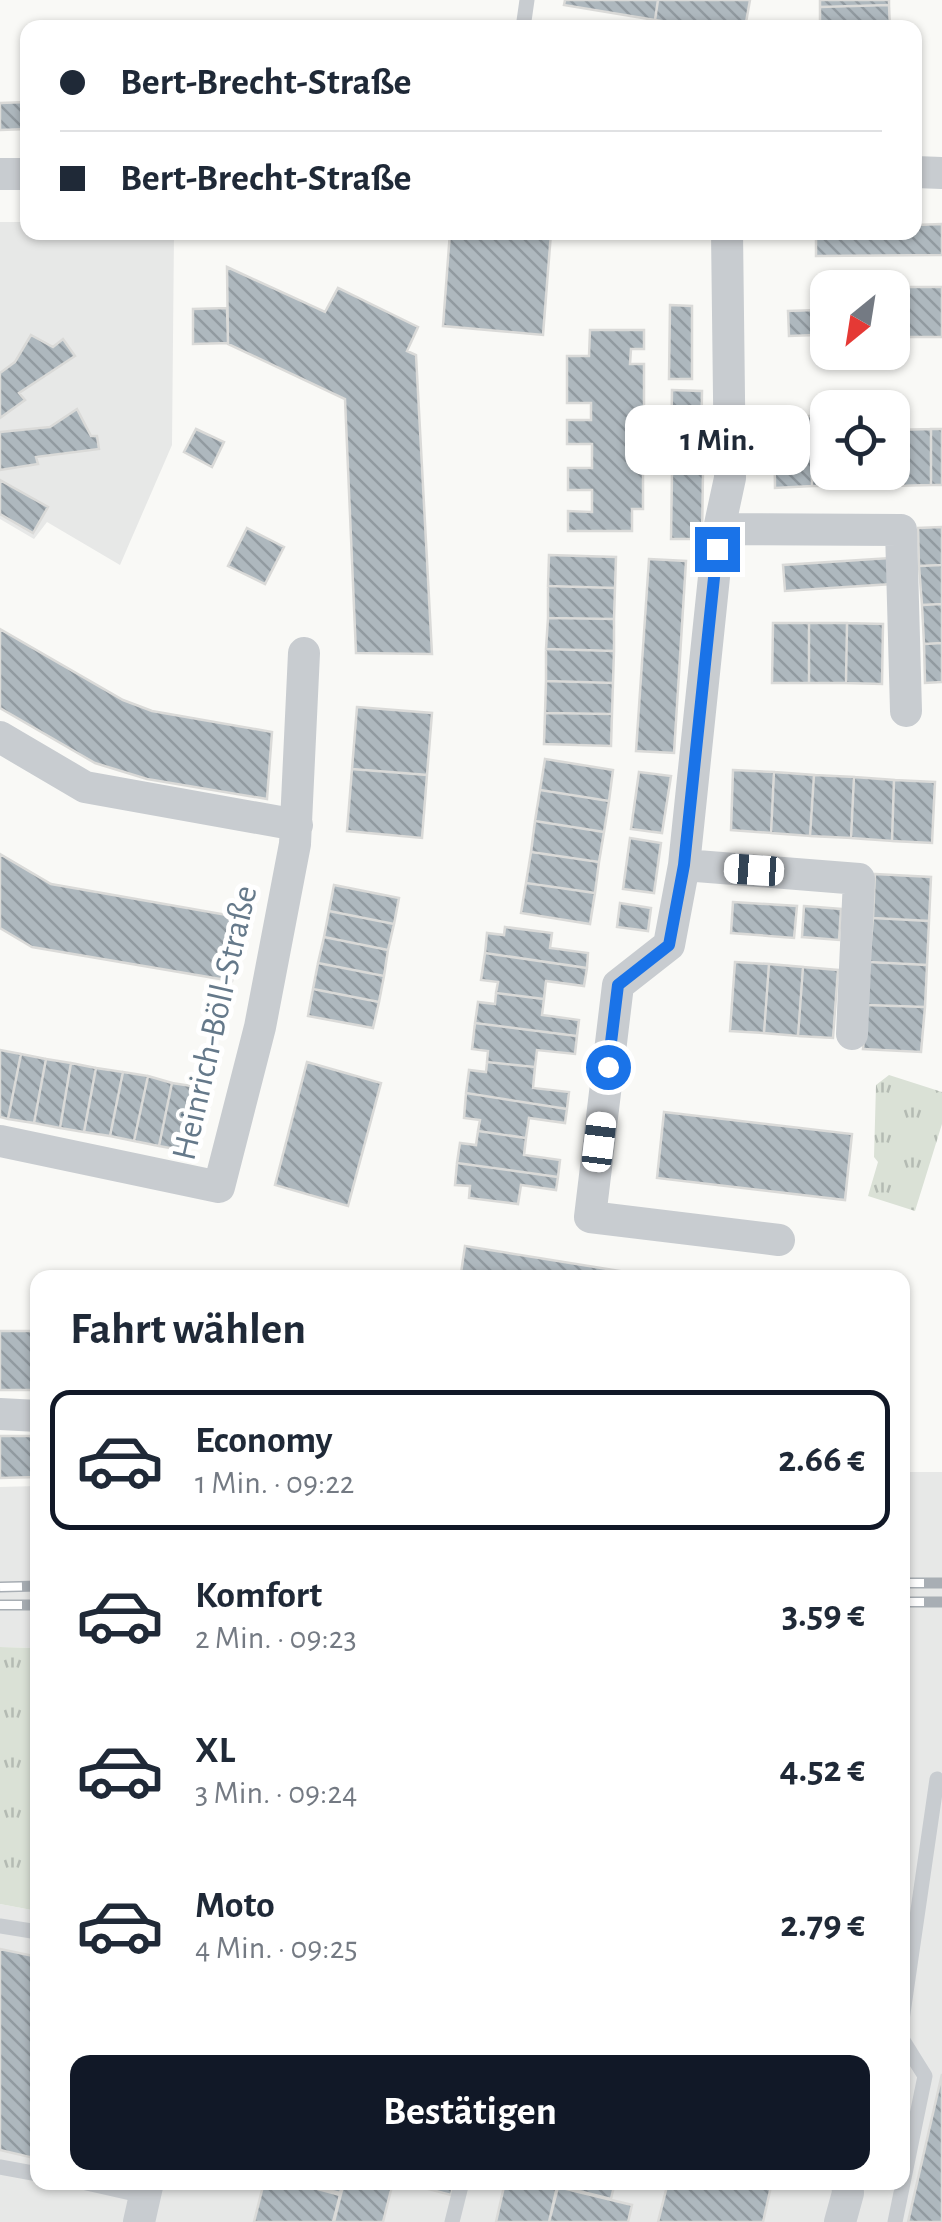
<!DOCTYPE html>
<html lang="de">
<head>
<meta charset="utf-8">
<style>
	body { margin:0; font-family:"Alegreya Sans",sans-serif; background:#f6f6f7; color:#1f2937; height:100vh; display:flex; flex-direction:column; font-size:38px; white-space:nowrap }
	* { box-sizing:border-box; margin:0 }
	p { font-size:32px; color:#747a83 }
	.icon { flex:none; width:55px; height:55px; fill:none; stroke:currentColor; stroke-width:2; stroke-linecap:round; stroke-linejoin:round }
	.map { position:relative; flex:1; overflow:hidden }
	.details { position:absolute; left:30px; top:1270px; width:880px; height:920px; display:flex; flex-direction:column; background:#fff; border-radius:20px; box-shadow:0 2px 8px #0004 }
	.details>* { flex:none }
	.banner { position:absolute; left:20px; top:20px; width:902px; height:220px; border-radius:20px; box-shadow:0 2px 8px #0004; display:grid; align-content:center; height:220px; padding:0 40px; background:#fff }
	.needle { width:65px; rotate:210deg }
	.controls { position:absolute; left:810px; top:270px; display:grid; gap:20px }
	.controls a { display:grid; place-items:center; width:100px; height:100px; border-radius:20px; background:#fff; box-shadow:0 2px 8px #0004; font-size:50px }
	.end { position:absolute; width:45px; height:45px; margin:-22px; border:12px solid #1a73e8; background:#fff; box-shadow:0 0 0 5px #fff }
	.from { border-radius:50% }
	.bubble { position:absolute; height:70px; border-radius:20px; background:#fff; box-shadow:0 2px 8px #0004; font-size:32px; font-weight:600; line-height:70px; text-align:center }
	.car { position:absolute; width:30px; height:60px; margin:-30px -15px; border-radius:12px; box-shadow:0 0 8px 2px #0007; background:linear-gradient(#fff 24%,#345 0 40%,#fff 0 76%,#345 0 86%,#fff 0) }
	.banner b { display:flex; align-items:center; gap:35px; height:95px; font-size:38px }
	.banner b+b { border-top:2px solid #e0e1e3 }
	.banner i { width:25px; height:25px; background:#1f2937 }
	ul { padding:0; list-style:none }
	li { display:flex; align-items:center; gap:30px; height:140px; margin:0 20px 15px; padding:0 20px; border:5px solid transparent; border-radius:20px }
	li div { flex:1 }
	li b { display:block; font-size:38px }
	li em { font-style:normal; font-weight:600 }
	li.selected { border-color:#111827 }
	li>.icon { width:90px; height:90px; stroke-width:1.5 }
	h2 { padding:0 40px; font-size:45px; line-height:120px }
	.cta { display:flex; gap:20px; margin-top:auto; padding:20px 40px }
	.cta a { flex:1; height:115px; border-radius:20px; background:#111827; color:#fff; font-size:40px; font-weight:600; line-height:115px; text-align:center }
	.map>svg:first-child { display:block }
</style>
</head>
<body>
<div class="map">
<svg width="942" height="2222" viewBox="0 0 942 2222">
	<defs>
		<pattern id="grass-tufts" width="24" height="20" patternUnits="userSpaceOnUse" patternTransform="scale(2.5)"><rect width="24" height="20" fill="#dae1d6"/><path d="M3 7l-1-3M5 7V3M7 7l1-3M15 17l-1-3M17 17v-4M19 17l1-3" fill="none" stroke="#b4bbb3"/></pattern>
		<pattern id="building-back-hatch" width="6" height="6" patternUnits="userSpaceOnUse" patternTransform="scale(2.5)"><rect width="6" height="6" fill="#aeb8be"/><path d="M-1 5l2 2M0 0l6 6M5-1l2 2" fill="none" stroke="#919aa0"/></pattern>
	</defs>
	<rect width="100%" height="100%" fill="#f9f9f6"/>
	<!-- built -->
	<path fill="#e7e8e7" d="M0 222H27L28 232 174 233 172 445 120 565 47 522 34 539 0 519Z
		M903 1472H942V2222H0V1904L37 1911 38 2182H902Z
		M37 1486V1648L0 1647V1487Z"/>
	<!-- grass -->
	<path fill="url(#grass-tufts)" d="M889 1075 942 1092V1124L915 1211 868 1196 878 1162 874 1157 876 1085Z
		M0 1647 37 1648V1911L0 1904Z"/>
	<!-- building -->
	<path fill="url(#building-back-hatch)" stroke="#dadad8" stroke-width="2.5" d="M565 0H658L655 20 564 5Z
		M658 0H750L745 28H702L655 20Z
		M820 0H889V5L820 7Z
		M889 5 890 28H820V7Z
		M28 102V129L0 130V103Z
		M942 224V255L816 256V232H915V225Z
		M450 232 551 233 543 335 443 326Z
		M227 267 325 312 338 288 418 327 407 351 416 355 432 654 356 653 345 399 228 344Z
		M817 287H942V337H892V288H828V337H817Z
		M670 305 692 306V379H669Z
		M227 308 228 343 193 344V309Z
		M816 310V335L789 336 788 311Z
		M590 330H644V349H631L630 364H644V419L632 418V454H643V509H632V531H568V511L592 512V490H568V468H592V444H567V420H591V403H567V356H589Z
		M31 335 53 347 63 339 75 356 19 393 25 400 0 418V373L15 362Z
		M672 390 702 391 701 457H671Z
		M77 409 91 436H97L99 449 36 457 38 464 0 470V432L50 427Z
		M828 415V472H854V486H812L811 416Z
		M774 416H811L812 486 775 488Z
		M196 429 224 442 212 467 184 452Z
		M931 429V485L893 486 892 430Z
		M931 429H942V485H931Z
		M892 441 893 486H854V472H892Z
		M672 472H703L702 539H671Z
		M0 480 48 507 33 533 0 514Z
		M942 527V565L919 566 918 528Z
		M247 528 284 547 265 584 228 566Z
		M549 555 616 557 615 588 548 586Z
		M890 558 892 584 785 591 783 565Z
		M649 559 686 561 674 753 636 751Z
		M942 565V604L922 605 919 566Z
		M548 586 615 588 614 619 548 618Z
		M942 604V643L924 644 922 605Z
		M548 618 614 619V651L546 649Z
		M773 623H809V683H772Z
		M809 623H847L846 683H809Z
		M847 623 883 624 882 684 846 683Z
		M0 629 123 700 152 711 272 732 267 799 147 779 95 763 0 708Z
		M942 643V682L925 683 924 644Z
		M546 649 614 651 613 683 546 681Z
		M546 681 613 683 612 714 545 713Z
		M357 707 432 713 427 775 352 769Z
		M545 713 612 714 611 746 544 744Z
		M545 759 613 770 609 801 540 790Z
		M352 769 427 775 422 838 347 831Z
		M733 770 774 772 771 833 731 830Z
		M639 772 671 776 662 833 631 829Z
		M774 772 814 775 810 836 771 833Z
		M814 775 854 777 851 838 810 836Z
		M854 777 894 780 892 841 851 838Z
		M894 780 935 782 932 843 892 841Z
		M540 790 609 801 604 832 535 821Z
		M535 821 604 832 599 862 531 852Z
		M630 838 661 843 654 893 623 889Z
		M531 852 599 862 595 893 526 883Z
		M0 854 51 884 244 918 232 981 32 947 0 928Z
		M875 874 931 877 929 921 873 918Z
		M526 883 595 893 590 924 521 913Z
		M334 885 399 898 394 924 329 911Z
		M733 902 797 906 794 938 731 933Z
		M620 903 651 908 648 931 617 927Z
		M804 906 841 909 839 940 802 937Z
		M329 911 394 924 388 950 324 937Z
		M873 918 929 921 927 965 869 962Z
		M505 927 552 933 550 948 588 953 587 968 485 953 487 933 504 935Z
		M324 937 388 950 384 976 318 963Z
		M485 953 587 968 584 986 546 981 544 999 496 993 498 982 481 980Z
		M735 962 769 964 764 1033 730 1031Z
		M869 962 927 965 925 1007 867 1005Z
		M318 963 384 976 379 1002 313 989Z
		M769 964 803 967 798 1036 764 1033Z
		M803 967 838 970 833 1038 798 1036Z
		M313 989 379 1002 373 1028 308 1016Z
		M496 993 544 999 542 1015 579 1020 577 1036 475 1023 478 1002 495 1004Z
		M867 1005 925 1007 921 1052 863 1049Z
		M475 1023 577 1036 575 1054 537 1050 535 1067 487 1062 488 1051 472 1049Z
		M0 1050 21 1054 8 1119 0 1117Z
		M21 1054 46 1059 34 1123 8 1119Z
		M46 1059 71 1063 60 1128 34 1123Z
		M307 1062 381 1083 348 1206 275 1185Z
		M487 1062 535 1067 533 1088 569 1092 567 1109 466 1093 469 1070 486 1072Z
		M71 1063 96 1068 84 1132 60 1128Z
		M96 1068 123 1072 110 1136 84 1132Z
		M123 1072 148 1076 134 1141 110 1136Z
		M148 1076 172 1083 159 1146 134 1141Z
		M172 1083 198 1087 186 1151 159 1146Z
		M466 1093 567 1109 565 1123 529 1118 526 1138 478 1131 480 1120 464 1118Z
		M664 1112 852 1134 845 1200 657 1178Z
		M478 1131 526 1138 524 1155 560 1160 558 1177 457 1163 460 1143 476 1145Z
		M457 1163 558 1177 556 1190 521 1185 518 1204 469 1198 470 1186 455 1185Z
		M465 1246 663 1278H492L461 1273Z
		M0 1331H38V1390H0Z
		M0 1436H38V1477L0 1478Z
		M0 1949 38 1957V2159L0 2150Z
		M942 2074V2222H908Z
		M264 2182H292L340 2195 333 2222H254Z
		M298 2182H343L340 2193Z
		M344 2182H393L383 2222H334Z
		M402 2182H454L451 2195Z
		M505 2182H558L549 2222H496Z
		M560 2182H615L611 2199 559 2186Z
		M668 2182H772L763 2222H658Z
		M558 2187 632 2205 628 2222H549Z"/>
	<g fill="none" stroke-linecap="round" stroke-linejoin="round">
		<!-- service -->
		<path stroke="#c8ccd0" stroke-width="15" d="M523 28 527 0
			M0 1926 38 1932
			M902 2020 937 1779
			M0 2167 38 2174
			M82 2182 144 2196
			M452 2222 462 2182
			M895 2222 925 2076 902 2039"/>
		<!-- minor -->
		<path stroke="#c8ccd0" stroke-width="32" d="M915 172 942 173
			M0 174H28
			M727 232 730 478 719 529 684 865 669 945 618 985 590 1217 779 1240
			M719 529 901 530 906 711
			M0 737 85 787 297 825
			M684 865 859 879 852 1034
			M0 1141 219 1187 260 1027 295 844 304 653
			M0 1414 38 1416
			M139 2222 148 2182
			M840 2222 848 2193 847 2182"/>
		<!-- rail casing -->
		<g stroke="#a8aeb4" stroke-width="11">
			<path id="rail" d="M902 1583H942
				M0 1587 38 1586
				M902 1602H942
				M0 1605H38"/>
		</g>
		<!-- rail -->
		<use href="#rail" stroke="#fff" stroke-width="8" stroke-dasharray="22" stroke-linecap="butt"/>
	</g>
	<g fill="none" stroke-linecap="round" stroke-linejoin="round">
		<!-- route -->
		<path stroke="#1a73e8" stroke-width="12" d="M608 1067 618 985 669 945 684 865 717 549"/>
	</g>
	<g text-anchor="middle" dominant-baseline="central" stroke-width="10" stroke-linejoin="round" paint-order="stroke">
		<!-- street labels -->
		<g font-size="35" fill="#65798a" stroke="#fff">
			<text transform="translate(215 1023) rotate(-77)">Heinrich-Böll-Straße</text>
		</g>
	</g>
</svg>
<div class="controls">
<a><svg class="needle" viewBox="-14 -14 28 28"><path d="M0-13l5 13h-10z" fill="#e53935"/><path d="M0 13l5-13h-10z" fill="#747a83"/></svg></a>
<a><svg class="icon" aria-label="locate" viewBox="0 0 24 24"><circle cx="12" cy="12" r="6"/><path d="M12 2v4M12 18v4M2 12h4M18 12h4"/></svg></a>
</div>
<i class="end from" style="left:608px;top:1067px"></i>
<i class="end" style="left:717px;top:549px"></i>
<div class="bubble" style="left:625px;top:405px;width:185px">1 Min.</div>
<i class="car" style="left:754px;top:870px;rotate:274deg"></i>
<i class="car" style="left:599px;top:1142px;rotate:7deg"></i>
<div class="banner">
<b><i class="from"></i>Bert-Brecht-Straße</b>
<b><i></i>Bert-Brecht-Straße</b>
</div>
<section class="details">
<h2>Fahrt wählen</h2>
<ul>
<li class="selected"><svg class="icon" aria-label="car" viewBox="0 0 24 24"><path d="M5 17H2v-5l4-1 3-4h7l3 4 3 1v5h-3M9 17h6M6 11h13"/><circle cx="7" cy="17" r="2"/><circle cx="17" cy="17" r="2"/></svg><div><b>Economy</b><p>1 Min. · 09:22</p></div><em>2.66 €</em></li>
<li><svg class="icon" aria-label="car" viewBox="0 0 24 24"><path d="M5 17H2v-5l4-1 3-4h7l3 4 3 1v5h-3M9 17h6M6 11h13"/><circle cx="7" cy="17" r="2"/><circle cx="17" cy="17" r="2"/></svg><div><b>Komfort</b><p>2 Min. · 09:23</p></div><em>3.59 €</em></li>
<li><svg class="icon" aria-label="car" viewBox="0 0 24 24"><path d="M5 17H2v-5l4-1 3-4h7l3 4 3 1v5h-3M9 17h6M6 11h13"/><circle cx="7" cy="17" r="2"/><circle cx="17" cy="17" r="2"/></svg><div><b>XL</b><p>3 Min. · 09:24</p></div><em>4.52 €</em></li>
<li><svg class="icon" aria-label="car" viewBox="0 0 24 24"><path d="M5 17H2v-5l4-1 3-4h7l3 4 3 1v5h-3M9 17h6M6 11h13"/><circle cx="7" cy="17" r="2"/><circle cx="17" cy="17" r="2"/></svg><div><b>Moto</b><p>4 Min. · 09:25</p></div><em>2.79 €</em></li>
</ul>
<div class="cta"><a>Bestätigen</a></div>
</section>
</div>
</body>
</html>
